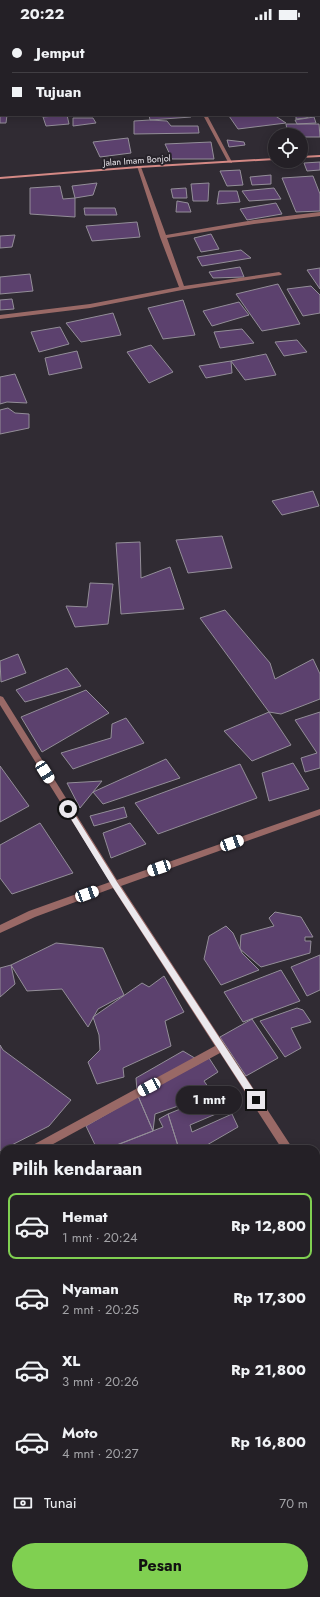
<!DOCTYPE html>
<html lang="id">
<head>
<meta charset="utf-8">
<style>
	body { margin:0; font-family:Jost,sans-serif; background:#302d32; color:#f1f3f6; height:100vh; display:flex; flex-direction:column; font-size:15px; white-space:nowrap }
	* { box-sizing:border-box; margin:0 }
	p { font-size:13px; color:#a3a3a7 }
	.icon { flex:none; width:22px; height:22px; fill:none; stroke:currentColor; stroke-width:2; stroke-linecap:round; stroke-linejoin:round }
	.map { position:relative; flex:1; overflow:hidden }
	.panel { position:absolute; left:0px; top:1117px; width:320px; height:452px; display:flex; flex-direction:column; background:#242026; border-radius:12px 12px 0 0; box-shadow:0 2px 10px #0003,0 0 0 1px #413e43 }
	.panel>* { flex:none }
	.banner { position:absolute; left:0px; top:0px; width:320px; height:88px; box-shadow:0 2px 10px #0003,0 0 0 1px #413e43; display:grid; align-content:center; height:88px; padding:0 12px; background:#242026 }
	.fabs { position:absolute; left:268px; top:100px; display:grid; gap:8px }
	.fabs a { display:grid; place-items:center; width:40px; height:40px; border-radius:50%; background:#242026; box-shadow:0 2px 10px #0003,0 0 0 1px #413e43; font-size:20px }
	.end { position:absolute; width:18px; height:18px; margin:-9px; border:5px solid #ebe8ed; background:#111; box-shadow:0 0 0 2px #111 }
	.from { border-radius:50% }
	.bubble { position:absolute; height:28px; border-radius:14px; background:#242026; box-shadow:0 2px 10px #0003,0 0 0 1px #413e43; font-size:13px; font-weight:700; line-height:28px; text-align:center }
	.car { position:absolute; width:12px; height:24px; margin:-12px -6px; border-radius:5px; box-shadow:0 0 3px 1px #0007; background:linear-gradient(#fff 24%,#345 0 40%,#fff 0 76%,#345 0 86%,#fff 0) }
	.banner b { display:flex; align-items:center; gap:14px; height:38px; font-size:15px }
	.banner b+b { border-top:1px solid #413e43 }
	.banner i { width:10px; height:10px; background:#f1f3f6 }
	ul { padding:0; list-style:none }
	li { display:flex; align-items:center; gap:12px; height:66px; margin:0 8px 6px; padding:0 4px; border:2px solid transparent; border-radius:8px }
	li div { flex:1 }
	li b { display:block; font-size:15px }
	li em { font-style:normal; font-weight:700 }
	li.on { border-color:#80d051 }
	li>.icon { width:36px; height:36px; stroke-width:1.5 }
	h2 { padding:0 12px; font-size:18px; line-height:48px }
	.pay { display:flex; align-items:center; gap:10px; height:44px; padding:0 12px; font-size:15px }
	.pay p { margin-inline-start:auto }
	.action { display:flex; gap:8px; margin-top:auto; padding:8px 12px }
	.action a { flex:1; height:46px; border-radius:24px; background:#80d051; color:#111; font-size:16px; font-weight:700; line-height:46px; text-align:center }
	.status { display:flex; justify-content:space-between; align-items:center; height:28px; padding:0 20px; background:#242026; direction:ltr }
	.status svg { height:11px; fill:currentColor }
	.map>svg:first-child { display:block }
</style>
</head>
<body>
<div class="status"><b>20:22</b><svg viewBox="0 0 49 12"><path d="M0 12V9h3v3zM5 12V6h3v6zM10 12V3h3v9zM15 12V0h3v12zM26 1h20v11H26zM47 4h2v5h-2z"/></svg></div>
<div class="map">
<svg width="320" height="1569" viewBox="0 0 320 1569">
	<rect width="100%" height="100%" fill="#302b33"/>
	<!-- building -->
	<path fill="#5c416e" stroke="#938e98" d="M0 77 1 87H7L6 95H0Z
		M67 87 69 96 46 98 43 89Z
		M149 87H191V89L150 92Z
		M239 87H274L286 95 238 101 229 88Z
		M296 87H313L306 90 296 91Z
		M314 89 316 95 297 96 295 92Z
		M73 90H93L96 95 73 98Z
		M150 92 167 93 171 98H198L199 105 134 106V93Z
		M286 96H319L320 109H301V107H288Z
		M128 110 131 125 100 129 93 114Z
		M227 112 244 114 245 117 229 119Z
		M211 114 214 131H172L165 116Z
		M320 134V142L307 143 304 135Z
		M240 142 243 157 227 158 220 143Z
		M271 147V156L252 157 250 149Z
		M313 148 320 166V183L296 184 282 150Z
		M97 155 93 167 75 170 72 158Z
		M209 155 208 173H193L191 156Z
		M60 158 63 171 75 170V189L30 186V160Z
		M186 160 187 170H173L171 161Z
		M274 160 281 171 249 173 242 163Z
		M219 163H237L240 174 217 176Z
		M177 173 188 175 191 184H176Z
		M276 175 282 186 247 192 240 181Z
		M84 180H115L117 187H85Z
		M137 194 140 209 92 213 86 198Z
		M211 206 219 221 201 224 194 210Z
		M15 207 12 219 0 220V208Z
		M241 222 251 230 202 238 197 229Z
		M240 239 244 249 213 250 209 244Z
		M320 240V261L307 242Z
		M30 246 33 263 0 266V249Z
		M278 256 300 296 262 303 236 266Z
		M311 258 320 267V285L303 288 287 261Z
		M12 271 14 281 0 282V272Z
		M183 272 195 307 163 311 148 280Z
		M239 274 249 287 212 298 203 283Z
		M113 285 121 307 81 314 66 295Z
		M60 299 69 316 39 324 31 304Z
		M242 301 254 315 220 320 214 304Z
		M297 312 307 324 284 328 275 314Z
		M151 317 173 344 149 355 127 324Z
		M77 323 82 340 49 347 45 330Z
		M266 326 276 347 245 352 231 333Z
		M231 333 232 345 206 350 199 338Z
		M15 346 27 375 7 374 0 376V349Z
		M8 380 15 385 29 386V400L0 406V382Z
		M313 463 319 478 282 487 272 473Z
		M222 508 232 540 188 545 176 512Z
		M140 514 141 550 170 539 184 581 121 586 116 515Z
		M90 555 113 556 108 596 75 599 66 578 87 579Z
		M225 582 270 635 275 651 313 631 320 646V671L281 686 269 684 200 590Z
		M18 626 26 645 1 654 0 633Z
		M67 640 81 658 25 674 16 662Z
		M86 662 109 685 42 724 21 689Z
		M269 684 291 717 252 733 224 703Z
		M320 684V740L305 744 301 730 317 725 295 692Z
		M126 690 144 715 73 741 61 725 111 710 112 696Z
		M166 731 180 750 103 776 93 764Z
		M293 735 309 761 269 773 262 745Z
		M240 736 257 770 158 806 135 775Z
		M0 738 29 778 0 794Z
		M102 753 93 764 80 780 67 755Z
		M124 779 127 789 94 798 90 788Z
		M40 795 73 845 12 866 0 850V817Z
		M130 795 146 816 111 830 103 805Z
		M275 884 301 889 313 909H305V913H311L310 925 261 939 240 921 241 907 274 898 269 890Z
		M226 898 233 905 242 925 259 942 221 957 204 931 209 908Z
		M56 915 103 920 124 967 98 981 88 999 62 961 27 963 11 937Z
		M320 927V962L307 968 291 939Z
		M11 937 15 956 0 969V940Z
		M281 942 300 973 243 994 224 964Z
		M164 948 184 984 165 993 171 1018 123 1040 124 1049 97 1056 88 1034 100 1022 99 1007 93 989 142 955 149 959Z
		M297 980 303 982 311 994 291 1000 301 1020 285 1029 260 993Z
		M252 991 278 1030 246 1048 220 1009Z
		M0 1017 3 1022 71 1072 49 1098 0 1123Z
		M183 1023 198 1032 137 1063 136 1050Z
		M209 1030 218 1044 204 1053 213 1066 155 1086 153 1103 138 1068Z
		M222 1064 230 1080 190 1097 192 1104 232 1086 238 1099 200 1121H179L168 1086Z
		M138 1068 153 1103 107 1121H97L86 1098Z
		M168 1086 179 1121H106L163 1099 159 1091Z
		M4 1147V1203L0 1206V1149Z
		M316 1289 320 1291V1336L316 1340Z
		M4 1316V1453L0 1454V1318Z
		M320 1348V1382L316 1383V1350Z
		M320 1395V1420L316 1416V1401Z
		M4 1489V1565H0V1491Z
		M4 1565H29L18 1569Z"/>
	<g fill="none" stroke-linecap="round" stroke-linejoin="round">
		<!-- minor -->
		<path fill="#996966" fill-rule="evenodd" d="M157 0H161L162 1H158Z
			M0 45H1V47H0Z
			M319 47H320V49H319Z
			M203 87H207L232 134V135L228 134Z
			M137 138 141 139 166 207 254 192 320 184V188L254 196 167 210 184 258 279 244 282 246 281 247 182 262 90 280 0 291V287L90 276 179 259 160 209Z
			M0 668 3 669 117 852 320 781V787L121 858 293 1121H282L220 1025 44 1121H29L31 1118 215 1018 113 860 35 889 0 905V897L29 883 110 854 0 677Z
			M4 1131V1141L0 1143V1133Z
			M316 1156 320 1158V1172L316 1170Z"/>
		<!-- secondary -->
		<path fill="#d58985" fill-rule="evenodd" d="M320 127V129L301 130V128Z
			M275 130V132L139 140 0 151V149L139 138Z"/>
	</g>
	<!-- route -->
	<path fill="#ebe8ed" d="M68 778 70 779 117 854 259 1070V1075H253L112 858 66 783V779Z"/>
	<g text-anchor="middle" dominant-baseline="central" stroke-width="4" stroke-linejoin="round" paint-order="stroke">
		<!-- far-street labels -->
		<g font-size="9" fill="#ebe8ed" stroke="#262229">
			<text transform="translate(137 132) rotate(-4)">Jalan Imam Bonjol</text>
		</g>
	</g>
</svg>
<div class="fabs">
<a><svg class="icon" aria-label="locate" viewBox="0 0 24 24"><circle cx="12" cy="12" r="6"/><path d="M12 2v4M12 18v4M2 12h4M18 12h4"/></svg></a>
</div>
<i class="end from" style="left:68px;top:781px"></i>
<i class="end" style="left:256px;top:1072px"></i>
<div class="bubble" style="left:176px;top:1058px;width:66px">1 mnt</div>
<i class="car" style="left:45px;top:744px;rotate:148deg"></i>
<i class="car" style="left:232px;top:815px;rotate:70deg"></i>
<i class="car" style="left:159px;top:840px;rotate:251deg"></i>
<i class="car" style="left:87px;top:866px;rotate:70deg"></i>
<i class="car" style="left:149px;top:1059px;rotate:242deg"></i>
<div class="banner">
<b><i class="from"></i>Jemput</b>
<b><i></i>Tujuan</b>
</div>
<section class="panel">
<h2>Pilih kendaraan</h2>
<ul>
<li class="on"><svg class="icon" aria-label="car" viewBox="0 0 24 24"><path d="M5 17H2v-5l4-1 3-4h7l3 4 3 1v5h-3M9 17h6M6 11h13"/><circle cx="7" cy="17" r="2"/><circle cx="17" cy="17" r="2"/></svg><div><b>Hemat</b><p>1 mnt · 20:24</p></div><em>Rp 12,800</em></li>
<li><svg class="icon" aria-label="car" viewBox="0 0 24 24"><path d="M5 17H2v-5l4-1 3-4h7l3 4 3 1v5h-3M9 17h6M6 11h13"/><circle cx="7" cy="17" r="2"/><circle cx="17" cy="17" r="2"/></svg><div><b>Nyaman</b><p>2 mnt · 20:25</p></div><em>Rp 17,300</em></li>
<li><svg class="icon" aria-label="car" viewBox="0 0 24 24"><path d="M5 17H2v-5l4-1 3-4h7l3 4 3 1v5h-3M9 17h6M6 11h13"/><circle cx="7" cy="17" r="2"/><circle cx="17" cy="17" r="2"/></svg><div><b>XL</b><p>3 mnt · 20:26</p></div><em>Rp 21,800</em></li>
<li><svg class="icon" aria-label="car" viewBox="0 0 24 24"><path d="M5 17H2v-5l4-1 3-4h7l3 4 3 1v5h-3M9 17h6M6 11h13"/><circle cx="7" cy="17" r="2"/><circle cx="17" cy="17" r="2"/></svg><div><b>Moto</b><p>4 mnt · 20:27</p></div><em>Rp 16,800</em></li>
</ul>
<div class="pay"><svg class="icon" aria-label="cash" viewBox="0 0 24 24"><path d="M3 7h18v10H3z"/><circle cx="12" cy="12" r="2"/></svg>Tunai<p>70 m</p></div>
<div class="action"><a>Pesan</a></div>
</section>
</div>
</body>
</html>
